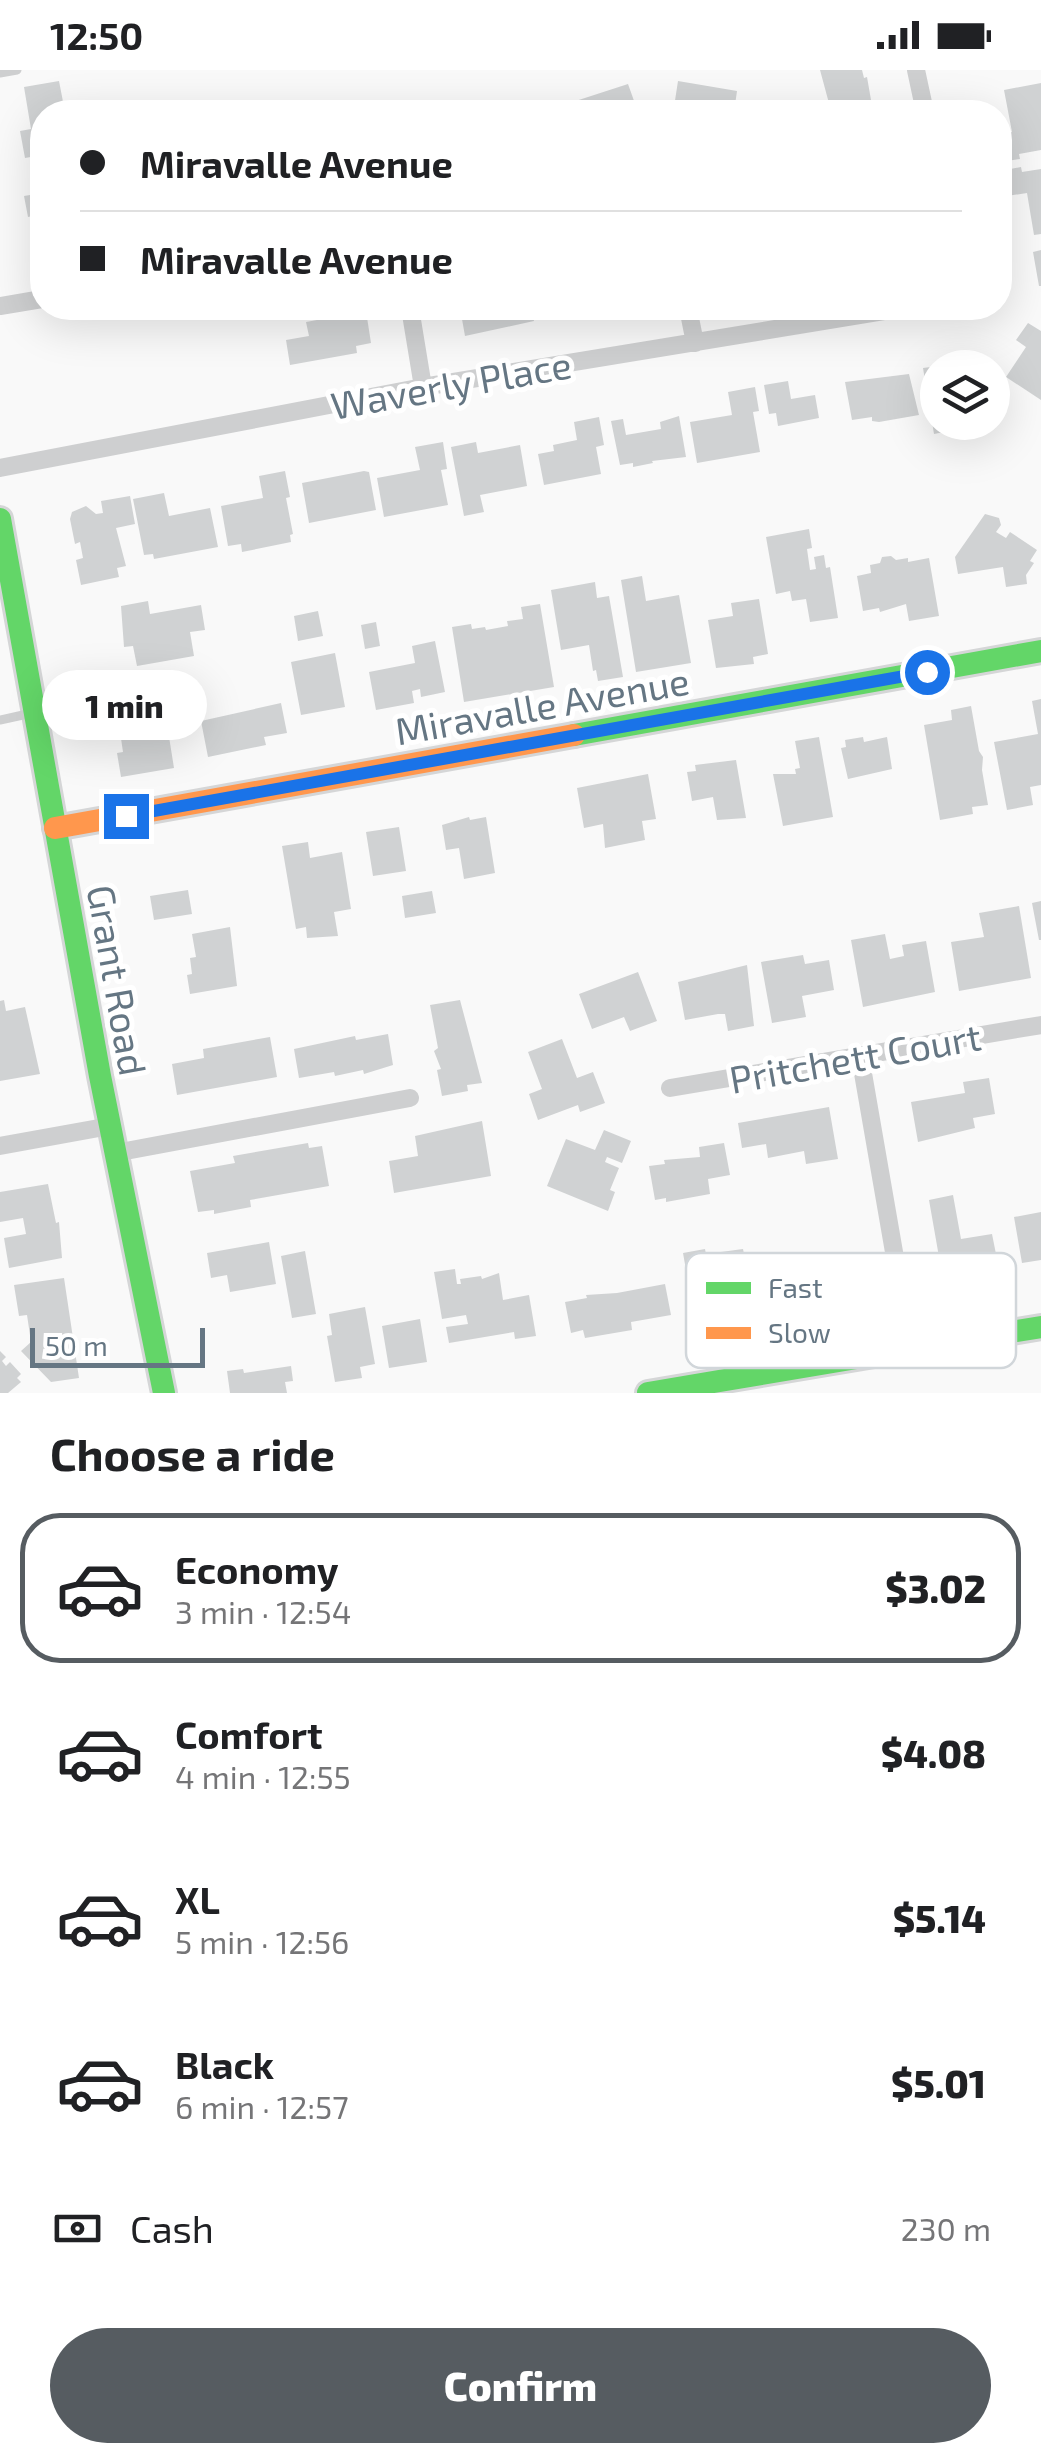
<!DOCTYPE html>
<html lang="en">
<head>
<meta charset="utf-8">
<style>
	body { margin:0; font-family:"Exo 2",sans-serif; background:#f2f2f2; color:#202124; height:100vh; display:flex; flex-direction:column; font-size:38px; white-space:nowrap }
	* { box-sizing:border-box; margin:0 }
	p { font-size:32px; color:#757577 }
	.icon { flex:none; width:55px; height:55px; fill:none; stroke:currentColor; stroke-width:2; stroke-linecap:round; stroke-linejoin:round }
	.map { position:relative; height:1323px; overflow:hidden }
	.side { display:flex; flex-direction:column; background:#fff; flex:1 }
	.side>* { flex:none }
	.guide { position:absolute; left:30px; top:30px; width:982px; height:220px; border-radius:40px; box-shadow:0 10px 40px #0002; display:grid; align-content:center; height:220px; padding:0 50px; background:#fff }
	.controls { position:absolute; left:920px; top:280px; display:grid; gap:20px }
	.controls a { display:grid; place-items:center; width:90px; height:90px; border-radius:50%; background:#fff; box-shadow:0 10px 40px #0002; font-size:50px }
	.scale { position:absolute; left:30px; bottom:25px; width:175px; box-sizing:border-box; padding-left:10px; border:5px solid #657683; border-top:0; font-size:28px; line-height:35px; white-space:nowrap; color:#657683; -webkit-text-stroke:8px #fff; paint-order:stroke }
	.end { position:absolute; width:45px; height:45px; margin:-22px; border:12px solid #1a73e8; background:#fff; box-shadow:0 0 0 5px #fff }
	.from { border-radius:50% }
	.bubble { position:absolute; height:70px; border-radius:35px; background:#fff; box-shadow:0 10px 40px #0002; font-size:32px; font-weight:800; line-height:70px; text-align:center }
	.guide b { display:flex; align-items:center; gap:35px; height:95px; font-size:38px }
	.guide b+b { border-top:2px solid #e0e0e0 }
	.guide i { width:25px; height:25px; background:#202124 }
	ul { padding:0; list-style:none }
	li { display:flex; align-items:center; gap:30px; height:150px; margin:0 20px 15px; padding:0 30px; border:5px solid transparent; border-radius:40px }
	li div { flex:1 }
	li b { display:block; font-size:38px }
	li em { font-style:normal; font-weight:800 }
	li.selected { border-color:#565c61 }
	li>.icon { width:90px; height:90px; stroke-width:1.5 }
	h2 { padding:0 50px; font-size:45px; line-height:120px }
	.pay { display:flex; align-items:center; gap:25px; height:110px; padding:0 50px; font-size:38px }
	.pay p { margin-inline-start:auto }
	.cta { display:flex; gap:20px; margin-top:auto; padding:20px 50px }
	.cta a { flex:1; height:115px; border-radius:60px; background:#565c61; color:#fff; font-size:40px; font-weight:800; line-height:115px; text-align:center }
	.status { display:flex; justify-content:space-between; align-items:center; height:70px; padding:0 50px; background:#fff; direction:ltr }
	.status svg { height:28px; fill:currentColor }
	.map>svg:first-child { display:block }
</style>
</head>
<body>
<div class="status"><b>12:50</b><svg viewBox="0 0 49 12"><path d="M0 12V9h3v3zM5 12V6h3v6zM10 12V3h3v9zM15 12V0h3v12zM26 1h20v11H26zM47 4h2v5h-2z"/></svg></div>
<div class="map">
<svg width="1041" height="1323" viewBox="0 0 1041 1323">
	<rect width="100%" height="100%" fill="#f9f9f9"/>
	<!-- building -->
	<path fill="#d0d2d3" d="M820 0H862L864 8 867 7 871 30 830 37Z
		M59 11 65 42H42V85L25 88 20 61 31 59 24 17Z
		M678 11 737 21 734 42H663L664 36 674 37Z
		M1041 13V80L1019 84 1020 89 1000 92V64L1012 62 1004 20Z
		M628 14 638 42H552L551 39Z
		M1021 97 1022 102 1041 99V164L1034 165 1027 123 1000 127V101Z
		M42 123V144L28 147 24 126Z
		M42 174V210L36 211 30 176Z
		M1041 180V216H1039L1033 182Z
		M460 238H531L534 251 465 266Z
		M552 238H602V240L554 248Z
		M366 241 371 273 356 276 357 283 290 295 286 270 309 266 306 252Z
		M1028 253 1041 261V330L1006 307 1026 277 1016 270Z
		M938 296V352H958L959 359 934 364 923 298Z
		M909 304 919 345 879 352 872 351V347L852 350 845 312Z
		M788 311 791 329 815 325 819 348 778 356 776 343 769 344 764 315Z
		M755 317 759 341 753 342 760 382 697 393 690 352 732 345 728 322Z
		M679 346 686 387 652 391 653 393 633 397V393L620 395 611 351 623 349 626 365 661 359 660 352Z
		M599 347 604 375 596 377 601 404 544 415 538 384 554 381 553 375 577 370 574 352Z
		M443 372 447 399 441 400 448 435 384 447 377 408 420 400 415 377Z
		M476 372 478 383 520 375 527 416 480 425 484 442 464 446 451 377Z
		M285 401 290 427 286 428 293 464 290 465 291 472 242 482 241 474 228 476 221 436 263 428 259 406Z
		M364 401 369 402 376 440 309 453 302 413Z
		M164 423 169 446 210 438 218 477 154 489 153 484 144 485 133 429Z
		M130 426 135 454 116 458 126 496 117 498 119 507 81 515 76 490 83 488 80 472 75 474 70 449 72 442 86 436 96 444 103 443 101 431Z
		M985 444 999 448 1001 455 996 462 1006 468 1010 462 1037 480 1030 491 1034 493 1026 505 1027 514 1006 517 1003 497 958 504 955 487Z
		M809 459 812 478 807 479 810 500 816 499 814 487 824 485 826 498 830 497 838 548 810 552 806 529 792 531 790 521 776 524 766 467Z
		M891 486 896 490 908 488V492L929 488 939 546 909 551 906 534 880 542 879 538 863 541 857 506 871 503 870 495 880 493 882 487Z
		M642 506 646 531 679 525 691 593 636 602 621 510Z
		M595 512 597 528 609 526 623 607 598 611 596 600 593 601 589 575 561 580 551 520Z
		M759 529 768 584 753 587 754 594 716 598 708 550 733 546 731 533Z
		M148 531 150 544 201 535 205 560 190 562 194 586 137 596 133 576 124 577 121 536Z
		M540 534 554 617 464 632 452 557 471 554 472 559 485 557 486 560 508 556 507 551 523 549 521 537Z
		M318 541 323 566 298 571 294 546Z
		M376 552 380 576 365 579 361 555Z
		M435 571 445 622 421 627 420 619 412 621 414 633 376 640 369 602 415 593 412 576Z
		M335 583 345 637 301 645 291 592Z
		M1041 629V715L1030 717 1033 735 1007 740 994 672 1038 664 1032 631Z
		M281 633 287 663 264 667 266 675 208 687 201 651Z
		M971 636 979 681 983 687 982 700 988 735 972 737 973 744 940 750 924 655 952 650 951 640Z
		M166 648 174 698 121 707 117 683 123 682 119 655Z
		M819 667 833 747 783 756 773 704H796L795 699 800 698 795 671Z
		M863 667 864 672 887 667 892 699 848 709 841 678 846 677 845 670Z
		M736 690 746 748 717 750 713 727 692 731 687 702 696 701 695 695Z
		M648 704 656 749 642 751 645 770 605 778 603 754 584 758 577 718Z
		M469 747 470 750 486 747 495 803 464 809 459 778 446 780 442 755Z
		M399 757 406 801 373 806 366 762Z
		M308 772 310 788 342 782 351 839 334 842 338 866 307 868 306 857 296 859 282 776Z
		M188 820 192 844 154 850 150 826Z
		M432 821 436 843 405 848 402 826Z
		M1041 831V870H1039L1032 833Z
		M1019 836 1031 908 959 921 951 872 984 867 979 843Z
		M230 857 237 916 190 924 187 905 192 904 190 888 196 887 192 864Z
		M885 864 890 889 904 886 902 875 926 871 935 922 863 937 851 870Z
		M803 885 805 894 829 890 834 920 802 926 806 947 772 953 761 892Z
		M747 895 754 956 728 961 725 944H718L685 950 678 912Z
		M638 902 657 951 630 961 624 947 592 959 579 924Z
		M4 930 6 941 25 937 40 1004 0 1011V931Z
		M460 930 482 1013 467 1015 468 1021 442 1026 437 1000 441 999 434 981 438 978 430 935Z
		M388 964 393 995 364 1004 363 1000 335 1006 334 1002 299 1008 294 979 355 966 356 970Z
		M270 967 277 1007 177 1025 172 994 204 988 203 979Z
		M562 969 577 1008 593 1002 605 1033 580 1042 578 1035 538 1050 529 1024 542 1019 528 982Z
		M989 1008 995 1044 973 1048 975 1058 918 1072 911 1032 965 1023 963 1012Z
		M829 1037 838 1089 806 1094 804 1081 768 1088 766 1074 742 1078 738 1053Z
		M482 1051 491 1106 394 1123 389 1091 418 1086 415 1066Z
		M604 1060 631 1071 622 1093 607 1087 605 1092 619 1098 610 1120 615 1122 608 1141 547 1116 566 1069 595 1080Z
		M308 1073 309 1078 322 1076 329 1116 250 1130 251 1137 214 1144V1140L198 1142 190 1101 235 1093 233 1086Z
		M724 1073 730 1105 708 1109 710 1124 666 1132V1128L655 1130 649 1096 665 1094 664 1090 700 1087 699 1077Z
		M48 1114 56 1153 59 1152 62 1188 9 1198 4 1168 26 1164 23 1148 0 1152V1122Z
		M953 1125 961 1169 992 1164 998 1194 942 1204 929 1130Z
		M1041 1142V1190L1022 1193 1014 1147Z
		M269 1172 276 1214 230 1222 227 1205 211 1208 207 1183Z
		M705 1179 706 1184 743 1179 749 1208 760 1206 766 1243 695 1251 683 1183Z
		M305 1181 316 1244 292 1248 281 1186Z
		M455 1199 457 1214H461L460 1209 481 1206 482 1209 499 1203 503 1230 529 1225 536 1266 515 1269 514 1262 449 1273 446 1257 468 1254 466 1245 442 1249 434 1202Z
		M64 1208 79 1308 51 1312 21 1281 31 1272 27 1245 19 1246 14 1215Z
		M665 1214 671 1245 631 1252 632 1260 585 1268 583 1260 571 1263 565 1232 587 1228 586 1225 617 1223Z
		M365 1237 375 1294 360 1297 362 1308 335 1312 327 1266 332 1265 329 1244Z
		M420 1249 427 1292 389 1298 382 1256Z
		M0 1281 6 1287 2 1291 6 1296 10 1292 21 1304 17 1308 21 1312 8 1323H0Z
		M291 1296 293 1311 285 1312 287 1323H230L227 1301 243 1299 244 1303Z"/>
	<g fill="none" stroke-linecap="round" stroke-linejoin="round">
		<!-- fast casing -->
		<g stroke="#d5d6d7" stroke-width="28">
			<path id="fast" d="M0 449 100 1006 164 1323
				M574 665 1041 581
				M648 1323 1041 1257"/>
		</g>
		<!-- slow casing -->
		<g stroke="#d5d6d7" stroke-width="28">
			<path id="slow" d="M55 758 574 665"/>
		</g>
		<!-- lane -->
		<path stroke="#cecfd0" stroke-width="9" d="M0 3 17 0
			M0 650 32 643"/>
		<!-- street -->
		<path stroke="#cecfd0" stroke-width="18" d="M916 0 925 42
			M0 236 42 229
			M410 238 423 317
			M688 238 695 273
			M0 398 423 317 902 238
			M860 986 911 1280
			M670 1018 1041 955
			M0 1076 110 1056
			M115 1083 410 1028"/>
		<!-- fast -->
		<use href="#fast" stroke="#63d668" stroke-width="22"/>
		<!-- slow -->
		<use href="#slow" stroke="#ff974d" stroke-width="22"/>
	</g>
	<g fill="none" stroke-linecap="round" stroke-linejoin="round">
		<!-- route -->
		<path stroke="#1a73e8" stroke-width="12" d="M126 746 927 602"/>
	</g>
	<g text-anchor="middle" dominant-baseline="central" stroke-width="10" stroke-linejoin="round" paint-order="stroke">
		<!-- street labels -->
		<g font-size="38" fill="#657683" stroke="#fff">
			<text transform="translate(451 314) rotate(-10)">Waverly Place</text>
			<text transform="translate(542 635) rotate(-10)">Miravalle Avenue</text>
			<text transform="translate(118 910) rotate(80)">Grant Road</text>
			<text transform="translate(855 987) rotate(-10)">Pritchett Court</text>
		</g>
	</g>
	<!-- legend -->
	<rect x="686" y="1183" width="330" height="115" rx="15" fill="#fff" stroke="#d1d6da" stroke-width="2.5"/>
	<rect x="706" y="1212" width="45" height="12" fill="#63d668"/>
	<rect x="706" y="1257" width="45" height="12" fill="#ff974d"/>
	<g font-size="28" fill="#657683">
		<text x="768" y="1228">Fast</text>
		<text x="768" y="1273">Slow</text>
	</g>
</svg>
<div class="controls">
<a><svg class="icon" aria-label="layers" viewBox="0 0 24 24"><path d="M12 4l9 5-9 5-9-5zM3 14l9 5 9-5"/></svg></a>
</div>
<div class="scale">50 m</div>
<i class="end from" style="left:927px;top:602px"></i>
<i class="end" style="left:126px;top:746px"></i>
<div class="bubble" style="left:42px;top:600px;width:165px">1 min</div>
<div class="guide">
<b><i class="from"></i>Miravalle Avenue</b>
<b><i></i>Miravalle Avenue</b>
</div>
</div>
<section class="side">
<h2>Choose a ride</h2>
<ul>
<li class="selected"><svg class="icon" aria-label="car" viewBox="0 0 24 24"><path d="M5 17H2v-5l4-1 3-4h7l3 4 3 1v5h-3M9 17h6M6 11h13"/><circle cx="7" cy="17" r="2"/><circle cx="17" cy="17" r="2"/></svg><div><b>Economy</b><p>3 min · 12:54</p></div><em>$3.02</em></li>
<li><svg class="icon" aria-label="car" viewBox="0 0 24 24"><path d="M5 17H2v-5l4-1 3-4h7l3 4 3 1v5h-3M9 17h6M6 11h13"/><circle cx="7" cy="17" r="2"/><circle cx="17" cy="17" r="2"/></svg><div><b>Comfort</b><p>4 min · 12:55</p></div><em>$4.08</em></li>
<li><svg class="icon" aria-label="car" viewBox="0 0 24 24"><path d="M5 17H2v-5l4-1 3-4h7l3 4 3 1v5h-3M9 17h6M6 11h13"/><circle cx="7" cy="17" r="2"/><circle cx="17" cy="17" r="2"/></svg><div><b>XL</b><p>5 min · 12:56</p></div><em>$5.14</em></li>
<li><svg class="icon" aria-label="car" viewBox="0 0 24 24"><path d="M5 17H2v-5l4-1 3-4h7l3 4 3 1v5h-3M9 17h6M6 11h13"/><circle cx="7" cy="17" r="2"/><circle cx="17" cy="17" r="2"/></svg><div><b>Black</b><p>6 min · 12:57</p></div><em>$5.01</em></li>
</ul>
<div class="pay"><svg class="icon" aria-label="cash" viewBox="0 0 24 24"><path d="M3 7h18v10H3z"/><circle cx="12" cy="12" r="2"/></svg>Cash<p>230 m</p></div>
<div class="cta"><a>Confirm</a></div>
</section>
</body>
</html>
